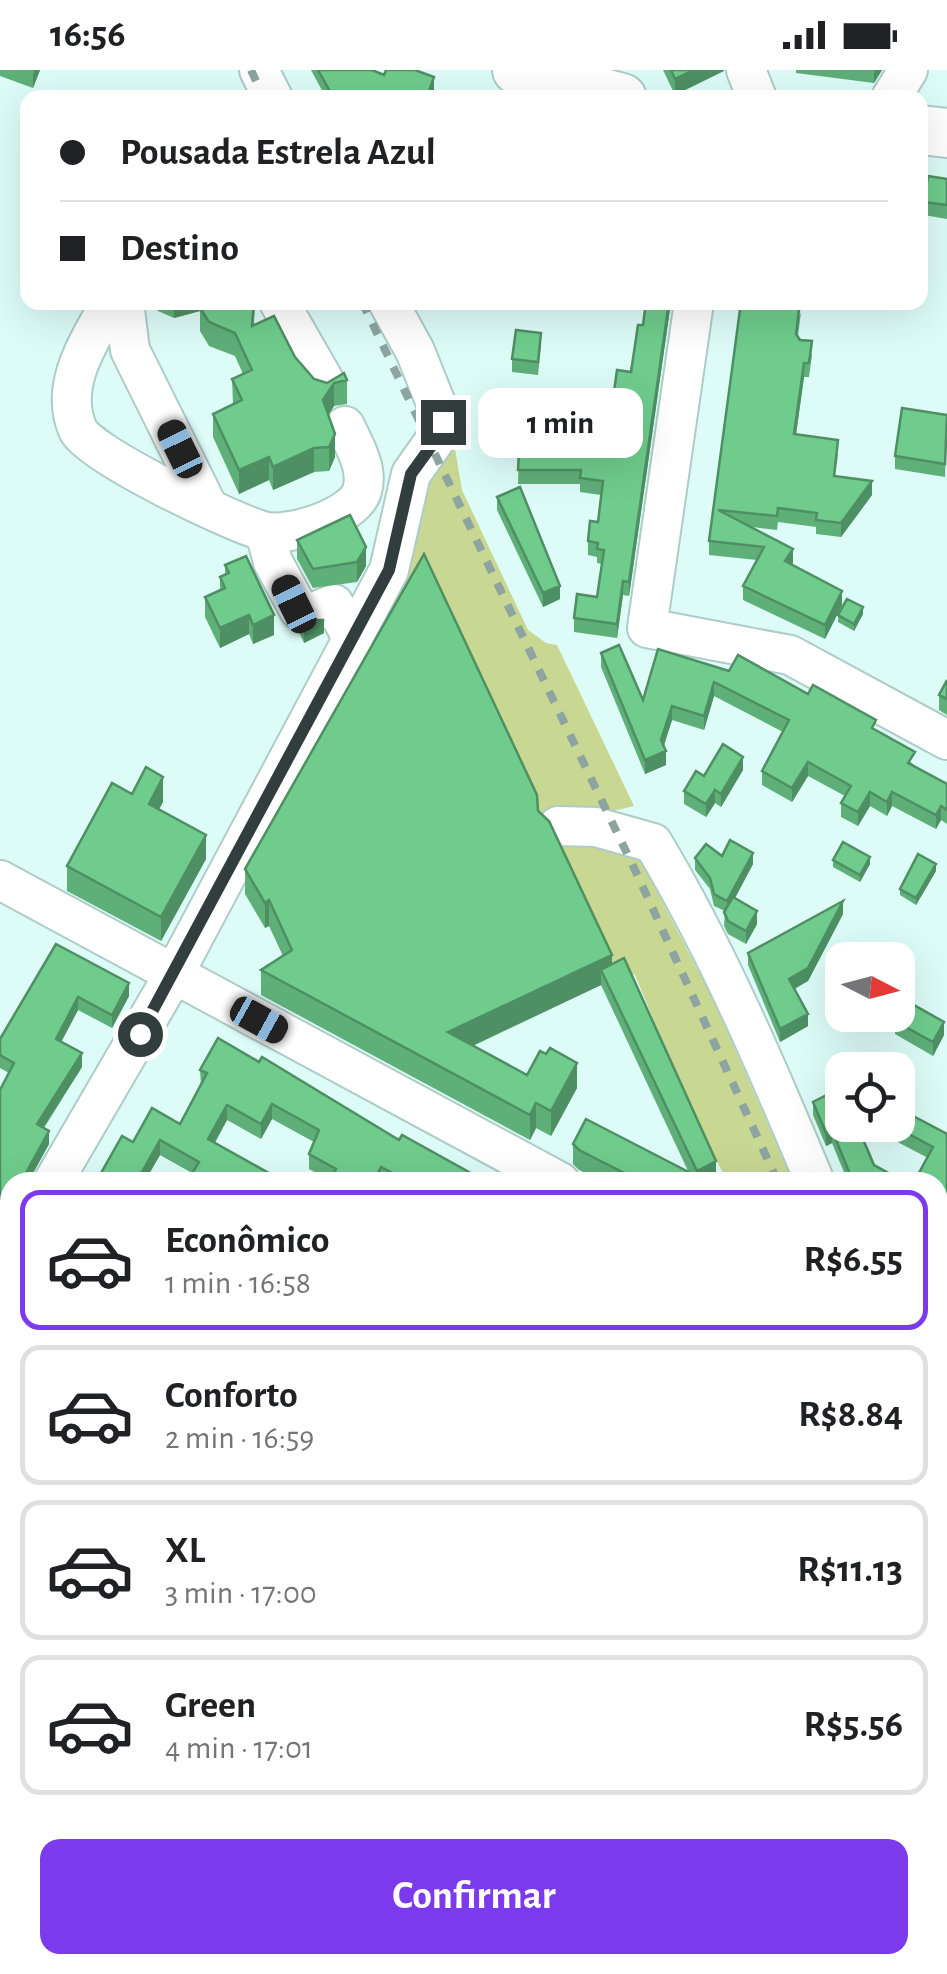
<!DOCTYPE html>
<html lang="pt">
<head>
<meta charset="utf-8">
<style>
	body { margin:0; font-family:"Alegreya Sans",sans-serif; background:#f2f2f2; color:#202124; height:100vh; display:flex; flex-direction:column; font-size:38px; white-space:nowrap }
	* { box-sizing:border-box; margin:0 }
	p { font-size:32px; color:#757577 }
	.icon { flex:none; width:55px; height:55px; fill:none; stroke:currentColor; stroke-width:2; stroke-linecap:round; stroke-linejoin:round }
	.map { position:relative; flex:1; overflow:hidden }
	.side { position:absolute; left:0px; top:1102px; width:948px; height:802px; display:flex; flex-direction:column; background:#fff; border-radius:30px 30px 0 0; box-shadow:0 10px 40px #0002 }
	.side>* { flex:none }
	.guide { position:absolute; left:20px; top:20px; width:908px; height:220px; border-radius:20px; box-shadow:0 10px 40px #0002; display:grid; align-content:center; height:220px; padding:0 40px; background:#fff }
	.needle { width:65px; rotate:96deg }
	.controls { position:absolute; left:825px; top:872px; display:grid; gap:20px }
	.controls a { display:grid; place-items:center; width:90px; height:90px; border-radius:20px; background:#fff; box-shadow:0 10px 40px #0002; font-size:50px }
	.end { position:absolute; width:45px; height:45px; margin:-22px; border:12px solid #323e3d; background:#fff; box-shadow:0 0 0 5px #fff }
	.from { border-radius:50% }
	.bubble { position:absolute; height:70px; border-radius:20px; background:#fff; box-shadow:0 10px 40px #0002; font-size:32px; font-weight:700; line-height:70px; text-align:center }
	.car { position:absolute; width:30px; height:60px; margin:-30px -15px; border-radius:12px; box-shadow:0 0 8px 2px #0007; background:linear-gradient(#222 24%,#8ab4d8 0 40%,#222 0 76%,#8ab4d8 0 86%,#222 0) }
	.guide b { display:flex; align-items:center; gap:35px; height:95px; font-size:38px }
	.guide b+b { border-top:2px solid #e0e0e0 }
	.guide i { width:25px; height:25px; background:#202124 }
	ul { padding:18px 0 0; list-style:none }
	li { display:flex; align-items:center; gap:30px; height:140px; margin:0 20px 15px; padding:0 20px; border:5px solid #e0e0e0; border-radius:20px }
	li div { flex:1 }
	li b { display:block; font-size:38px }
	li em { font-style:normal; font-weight:700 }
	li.selected { border-color:#7c3aed }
	li>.icon { width:90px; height:90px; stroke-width:1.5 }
	.cta { display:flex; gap:20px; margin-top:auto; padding:20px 40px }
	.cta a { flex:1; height:115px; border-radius:20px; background:#7c3aed; color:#fff; font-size:40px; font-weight:700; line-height:115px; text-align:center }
	.status { display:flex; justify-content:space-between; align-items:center; height:70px; padding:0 50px; background:#fff; direction:ltr }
	.status svg { height:28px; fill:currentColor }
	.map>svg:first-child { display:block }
</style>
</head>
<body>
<div class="status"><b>16:56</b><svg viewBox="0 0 49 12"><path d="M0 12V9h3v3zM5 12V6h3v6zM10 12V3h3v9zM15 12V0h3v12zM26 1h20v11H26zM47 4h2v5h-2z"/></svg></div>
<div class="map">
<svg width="947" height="1904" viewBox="0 0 947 1904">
	<rect width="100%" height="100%" fill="#ddfcf8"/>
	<!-- green -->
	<path fill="#c8d791" d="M454 373 462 420 528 560 546 573 557 575 634 736 597 745H538L391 550H367L405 441Z
		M556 774 634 777 716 935 793 1112H728L697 1055 635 905 615 899Z
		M947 1805V1904H891L898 1895H938V1810Z"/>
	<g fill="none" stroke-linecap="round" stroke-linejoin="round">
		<!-- stream -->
		<path stroke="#5783b8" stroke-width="8" d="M0 1447 10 1453
			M938 1860 947 1863"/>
		<!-- minor casing -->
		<g stroke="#aeccc8" stroke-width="42">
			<path id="minor" d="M259 0 273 28
				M746 0 757 28
				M891 28 908 0
				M111 232C90 270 58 315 78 360 88 384 233 453 263 461 288 468 354 447 362 421 369 399 354 375 345 356
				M124 232 130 280 207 435
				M279 232 326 314
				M694 232 647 558 790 585 947 670
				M265 462 273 492 299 540 311 543 334 534 353 570
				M558 756 596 757 653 773C717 880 767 997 815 1112
				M0 810 560 1112
				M53 1112 174 904 389 500 411 404 440 363 443 351 415 281 388 232
				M0 1209 10 1191
				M938 1303 947 1283
				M0 1406 10 1412
				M0 1475 10 1481
				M0 1814 10 1819
				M144 1895 160 1904
				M605 1904 610 1895
				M882 1904 888 1895"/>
		</g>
		<!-- major casing -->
		<g stroke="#aeccc8" stroke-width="52">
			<path id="major" d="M517 0 622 28
				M920 60 947 63"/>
		</g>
		<!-- minor -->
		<use href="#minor" stroke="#fff" stroke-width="38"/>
		<!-- major -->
		<use href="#major" stroke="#fff" stroke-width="48"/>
		<!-- rail -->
		<path stroke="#8da4a1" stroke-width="8" stroke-dasharray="12 12" stroke-linecap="butt" d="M251 0 264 28
			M362 232 635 800 778 1112
			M938 1463 947 1483"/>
	</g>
	<!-- wall -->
	<path fill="#5faf79" d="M0 0H40L33 18 0 6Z
		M311 0H372L434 21 433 25 450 28H326Z
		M663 0H724L675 25Z
		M796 0H882L874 13 796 3Z
		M947 109V149L924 145V132Z
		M153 232H255L254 255 295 287 314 309 327 313 347 310V334L334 336 328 345 335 387 329 401 314 402 273 420 269 410 239 424 213 367V344L233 334 232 309 243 304 235 286 209 276 200 261V241L174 248 158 241Z
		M448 232H482L481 237Z
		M646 232H671L629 526 623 525 617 568 574 562V548L597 527 602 494 597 493V487L588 485V471L598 452 601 425 580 422V414H518L519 381 605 385 643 255Z
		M801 242 798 266 812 285 809 307H804L796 365 838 384 835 406 872 425 841 467 816 464V457L778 452 777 460 752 457 793 493 791 494 842 535 825 569 743 530V516L757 490 709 485V471Z
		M541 276 538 305 512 302V289Z
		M947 345 945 407 895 399V386Z
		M497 427 560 529 543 537 497 440Z
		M297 470 366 496 357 512 313 518 297 489Z
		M225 495 274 565 253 574 249 564 220 578 205 547V527L220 520V507L225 505Z
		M863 544 854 561 838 552V545Z
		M300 550 324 563 304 573 300 564Z
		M658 579 808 624 876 660 915 696 947 714V754L941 750 936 759 892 736 887 746 870 736 858 756 841 747V733L845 726 808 706 792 732 762 715V701L783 662 714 626 704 660 672 650 664 676 666 695 645 704 601 597V583L643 630Z
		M947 610V645L939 640V625Z
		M743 700 721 737 715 733 706 747 684 734V721L704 706Z
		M132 724 163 732 159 739 206 789 161 871 67 821V796Z
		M538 741 716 1109 709 1112H604L579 1100 573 1094V1074L689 1103 601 915 473 976 527 1005 577 1018 551 1066 536 1058 530 1070 261 925V900L283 886 269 856 265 858 245 824V799Z
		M722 786 753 794 735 828 757 854 746 874 728 864 724 856 725 841 714 836 710 819 695 800V788Z
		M833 790 870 794 860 812 833 797Z
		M936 801 916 835 900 825V819Z
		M843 844 808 911 795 919 808 956 780 972 748 895V883Z
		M56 874 129 926 112 958 78 940 61 972 82 997 44 1058 49 1074 1 1162H0V1020L9 1003 0 998V969Z
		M895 951 944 965 933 986 895 964Z
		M200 1000 399 1070 487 1112H329L330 1110 309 1099V1084L314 1072 272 1049 261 1069 227 1050 215 1073 283 1112 192 1103 160 1085 148 1106 96 1112 133 1072 180 1054 201 1015Z
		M813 1032 864 1055V1060L859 1062 874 1095 905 1112H848L832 1073 826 1076 813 1045Z
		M888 1055H898L947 1064V1218L940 1214 928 1088 888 1067Z
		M10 1599V1781L0 1775V1616Z
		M215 1895H344L354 1904H245L230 1895 227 1902Z"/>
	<!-- shaded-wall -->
	<path fill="#4e8f63" d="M35 0H40L33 18V4Z
		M694 0H724V1L675 25V9Z
		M874 0H882L874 13Z
		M434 7V21L432 28 428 24Z
		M174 232H201L200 241 174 248Z
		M669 232H671L629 526V512Z
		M804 293V307L794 378V364Z
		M334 313V336L323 354V330Z
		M335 364V387L329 401V377Z
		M314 378V402L273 420V397Z
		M269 387V410L239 424V400Z
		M872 411V425L841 467V453Z
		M366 477V496L357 512V492Z
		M793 479V493L785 505V491Z
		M623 511V525L617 568V554Z
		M560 516V529L543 537V523Z
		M842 521V535L825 569V555Z
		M863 537V544L854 561V554Z
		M249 545V564L220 578V558Z
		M274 545V565L253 574V555Z
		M324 550V563L304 573V559Z
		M714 612V626L704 660V646Z
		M672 636V650L661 683 666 681V695L645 704V690L661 670Z
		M743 687V700L721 737V724Z
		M808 692V706L792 732V718Z
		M163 707V732L149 758V734Z
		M715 720V733L706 747V734Z
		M870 722V736L858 756V742Z
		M892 722V736L887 746V732Z
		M941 736V750L936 759V745Z
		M206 765V789L161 871V847Z
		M753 783V794L727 843V831Z
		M870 787V794L860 812V805Z
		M936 794V801L916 835V828Z
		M269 830V856L265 858V833Z
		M843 831V844L808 911 789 921V909L826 862Z
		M757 841V854L746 874V861Z
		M612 885V910L601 900V915L448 987V962Z
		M129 913V926L112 958V945Z
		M78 927V940L56 982V969Z
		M808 944V956L780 972V959Z
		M944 952V965L933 986V972Z
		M82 983V997L37 1067V1054Z
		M577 993V1018L551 1066V1041Z
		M536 1033V1058L530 1070V1045Z
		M272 1034V1049L261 1069V1054Z
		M227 1035V1050L208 1084V1069Z
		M855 1055H864V1060L855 1064Z
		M832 1060V1073L826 1076V1063Z
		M49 1061V1074L28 1112H21Z
		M160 1070V1085L144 1112 142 1102Z
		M716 1091V1109L709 1112H697V1101Z
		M381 1097V1112H374Z
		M10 1133V1146L1 1162V1149Z
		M940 1201V1214L938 1220V1206Z
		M942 1665V1681L938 1690V1673Z
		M6 1843V1857L0 1867V1853Z
		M92 1895H96V1902L94 1904H87Z
		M577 1895H585L580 1904H572Z
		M840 1895H848L843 1904H835Z"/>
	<!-- building -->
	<path fill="#6fcc8d" stroke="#4e8f63" stroke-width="2.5" d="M318 0H372L384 5 386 0H415L434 7 428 24 450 28H342L331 23Z
		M671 0H694L675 9Z
		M928 106 947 109V135L924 132Z
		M200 232H254L252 256 274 246 295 287 314 309 327 313 344 303 347 310 334 313 323 330 335 364 329 377 314 378 273 397 269 387 239 400 213 344 242 330 232 309 252 300 235 263 209 252 200 238Z
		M646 232H669L629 512 623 511 617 554 574 548 577 524 597 527 604 480 597 479 598 473 588 471 590 451 598 452 603 411 580 408 581 400H518L519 381 605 385 617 300 631 302 638 255H643Z
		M741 232H800L796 264 800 270 812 271 809 293H804L794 364 838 370 834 406 872 411 841 453 816 450 817 443 778 438 777 446 718 440 793 479 785 491 842 521 825 555 743 516 764 477 709 471Z
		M516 260 541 263 538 292 512 289Z
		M902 338 947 345 945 394 895 386Z
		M520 417 560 516 543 523 497 427Z
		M350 445 366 477 357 492 313 499 297 470Z
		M424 484 537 725 538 741 549 751 612 885 448 962 527 1005 540 981 546 984 550 978 577 993 551 1041 536 1033 530 1045 261 900 292 880 269 830 265 833 245 799Z
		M246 486 274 545 253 555 249 545 220 558 205 527 225 518 220 507 229 503 225 495Z
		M847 529 863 537 854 554 838 545Z
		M300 550H324L304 559Z
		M619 575 643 630 658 579 729 601 738 585 808 624 813 615 876 650 872 658 915 682 908 693 947 714V740L941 736 936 745 892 722 887 732 870 722 858 742 841 733 851 716 808 692 792 718 762 701 789 650 714 612 704 646 672 636 661 670 666 681 645 690 601 583Z
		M947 610V629L939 625Z
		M723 674 743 687 721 724 715 720 706 734 684 721 696 701 704 706Z
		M146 697 163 707 149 734 206 765 161 847 67 796 112 713 132 724Z
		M730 770 753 783 727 831 714 824 710 808 695 788 706 774 722 786Z
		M843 772 870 787 860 805 833 790Z
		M918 784 936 794 916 828 900 819Z
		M733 827 757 841 746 861 728 851 724 842Z
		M843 831 808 898 789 909 808 944 780 959 748 883Z
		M56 874 129 913 112 945 78 927 56 969 82 983 37 1054 49 1061 21 1112H10V1133L1 1149H0V1020L14 993 0 985V969Z
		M624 888 716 1091 697 1101 601 900Z
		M907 931 944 952 933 972 895 951Z
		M218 968 259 992 262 987 399 1070 402 1065 487 1112H410L381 1097 374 1112H329L336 1099 309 1084 319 1060 272 1034 261 1054 227 1035 208 1069 283 1111 282 1112H187L199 1092 160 1070 142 1102 160 1112H96L122 1066 133 1072 152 1038 180 1054 207 1003 200 1000Z
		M842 1017V1055H857L874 1095 905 1112H850L852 1109 832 1060 826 1063 813 1032Z
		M898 1038 947 1064V1205L940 1201 938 1206V1112H914L933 1077 892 1055H898Z
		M586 1049 708 1112H642L579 1080 573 1074Z
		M10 1599V1766L0 1761V1616Z
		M0 1840 6 1843 0 1853Z
		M41 1895H92L87 1904H38L43 1896Z
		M258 1895H344L354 1901 353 1904H273Z
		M464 1895H577L572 1904H459Z
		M665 1895H840L835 1904H660Z
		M924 1897 936 1904H920Z"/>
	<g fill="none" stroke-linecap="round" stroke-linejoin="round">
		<!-- route -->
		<path stroke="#323e3d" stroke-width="12" d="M140 964 389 500 411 404 440 364 443 352"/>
	</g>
</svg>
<div class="controls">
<a><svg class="needle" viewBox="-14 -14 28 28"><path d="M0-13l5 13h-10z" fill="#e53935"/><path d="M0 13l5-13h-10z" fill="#757577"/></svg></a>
<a><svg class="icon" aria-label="locate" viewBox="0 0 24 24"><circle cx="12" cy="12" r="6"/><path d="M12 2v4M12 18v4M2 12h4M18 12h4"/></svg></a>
</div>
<i class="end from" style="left:140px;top:964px"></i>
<i class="end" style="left:443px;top:352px"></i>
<div class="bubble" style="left:478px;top:318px;width:165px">1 min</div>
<i class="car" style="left:180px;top:379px;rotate:334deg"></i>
<i class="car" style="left:294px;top:534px;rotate:334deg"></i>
<i class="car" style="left:259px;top:950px;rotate:119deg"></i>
<div class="guide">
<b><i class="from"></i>Pousada Estrela Azul</b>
<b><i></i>Destino</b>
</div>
<section class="side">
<ul>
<li class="selected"><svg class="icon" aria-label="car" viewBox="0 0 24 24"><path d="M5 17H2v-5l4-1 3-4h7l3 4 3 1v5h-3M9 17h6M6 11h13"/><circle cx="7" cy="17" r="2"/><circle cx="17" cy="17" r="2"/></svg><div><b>Econômico</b><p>1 min · 16:58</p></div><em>R$6.55</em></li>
<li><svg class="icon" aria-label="car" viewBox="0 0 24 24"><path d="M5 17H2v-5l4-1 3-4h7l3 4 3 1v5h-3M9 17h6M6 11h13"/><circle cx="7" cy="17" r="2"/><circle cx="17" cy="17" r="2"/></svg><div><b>Conforto</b><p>2 min · 16:59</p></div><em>R$8.84</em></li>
<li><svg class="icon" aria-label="car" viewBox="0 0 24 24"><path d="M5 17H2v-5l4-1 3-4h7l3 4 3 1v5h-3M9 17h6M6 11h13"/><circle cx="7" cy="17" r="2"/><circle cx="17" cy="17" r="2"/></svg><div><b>XL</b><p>3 min · 17:00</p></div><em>R$11.13</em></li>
<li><svg class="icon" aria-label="car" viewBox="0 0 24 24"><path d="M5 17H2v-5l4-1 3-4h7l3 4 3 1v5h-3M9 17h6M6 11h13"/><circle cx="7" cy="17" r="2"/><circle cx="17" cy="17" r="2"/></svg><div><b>Green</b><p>4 min · 17:01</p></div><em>R$5.56</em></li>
</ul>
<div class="cta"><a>Confirmar</a></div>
</section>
</div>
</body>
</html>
